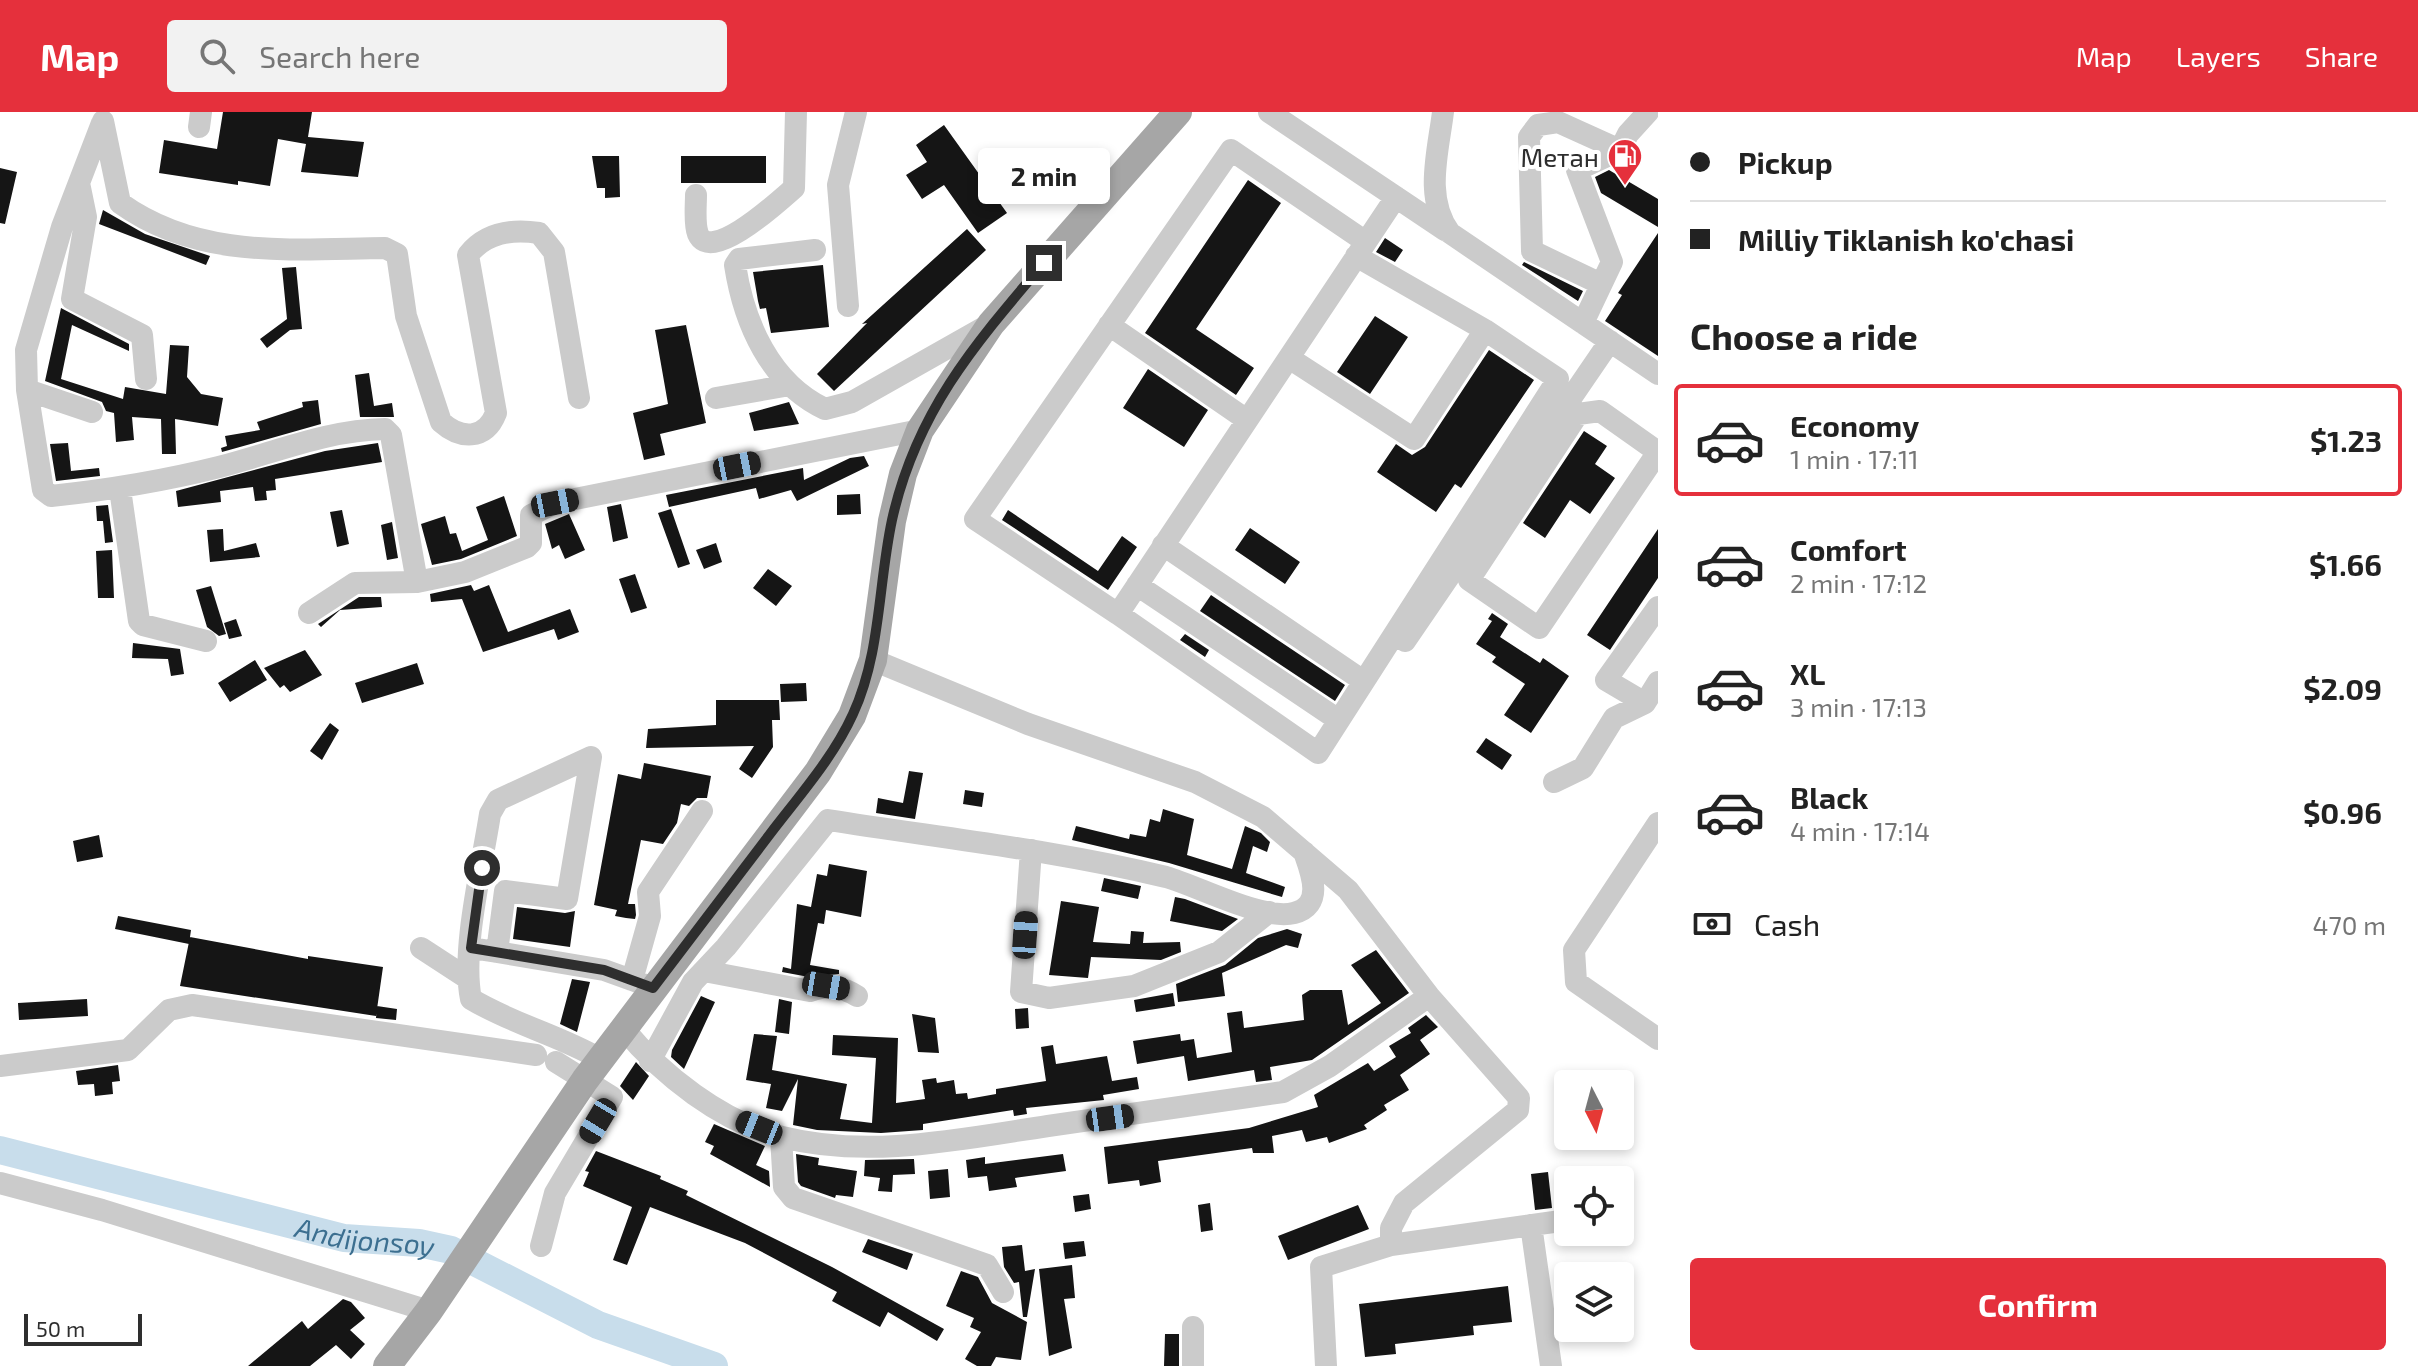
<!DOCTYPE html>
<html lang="en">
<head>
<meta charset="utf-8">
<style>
	body { margin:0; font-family:"Exo 2",sans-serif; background:#f2f2f2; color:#222; height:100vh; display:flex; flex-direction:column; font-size:30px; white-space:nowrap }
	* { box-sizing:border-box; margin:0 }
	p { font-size:26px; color:#767676 }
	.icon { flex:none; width:44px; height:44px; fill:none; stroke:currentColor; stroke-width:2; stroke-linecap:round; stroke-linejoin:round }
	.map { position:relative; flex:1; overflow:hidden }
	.details { display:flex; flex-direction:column; background:#fff; width:760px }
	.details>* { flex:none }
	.top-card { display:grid; align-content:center; height:176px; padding:0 32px; background:#fff }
	.needle { width:52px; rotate:174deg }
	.fabs { position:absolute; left:1554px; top:958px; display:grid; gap:16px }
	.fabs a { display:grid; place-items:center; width:80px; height:80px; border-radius:8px; background:#fff; box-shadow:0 4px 12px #0003; font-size:40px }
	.scale { position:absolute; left:24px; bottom:20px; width:118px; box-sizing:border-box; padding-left:8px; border:4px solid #2e2e2e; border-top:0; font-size:22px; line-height:28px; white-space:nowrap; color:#2e2e2e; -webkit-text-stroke:6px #fff; paint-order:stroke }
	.end { position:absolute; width:36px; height:36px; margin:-18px; border:10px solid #2e2e2e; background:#fff; box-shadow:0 0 0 4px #fff }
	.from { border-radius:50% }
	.bubble { position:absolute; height:56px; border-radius:8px; background:#fff; box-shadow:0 4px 12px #0003; font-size:26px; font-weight:700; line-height:56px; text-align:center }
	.car { position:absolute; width:24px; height:48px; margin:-24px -12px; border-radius:10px; box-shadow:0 0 6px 2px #0007; background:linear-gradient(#222 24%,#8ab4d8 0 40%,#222 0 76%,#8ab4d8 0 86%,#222 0) }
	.top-card b { display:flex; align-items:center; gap:28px; height:76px; font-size:30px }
	.top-card b+b { border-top:2px solid #e0e0e0 }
	.top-card i { width:20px; height:20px; background:#222 }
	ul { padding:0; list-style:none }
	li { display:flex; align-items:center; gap:24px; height:112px; margin:0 16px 12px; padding:0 16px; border:4px solid transparent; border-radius:8px }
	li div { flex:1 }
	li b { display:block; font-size:30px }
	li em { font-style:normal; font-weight:700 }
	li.on { border-color:#e5303c }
	li>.icon { width:72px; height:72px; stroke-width:1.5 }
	h2 { padding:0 32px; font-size:36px; line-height:96px }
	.pay { display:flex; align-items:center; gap:20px; height:88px; padding:0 32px; font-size:30px }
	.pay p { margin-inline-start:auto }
	.button { display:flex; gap:16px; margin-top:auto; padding:16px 32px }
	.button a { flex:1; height:92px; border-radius:8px; background:#e5303c; color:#fff; font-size:32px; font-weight:700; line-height:92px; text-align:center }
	header { display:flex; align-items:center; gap:48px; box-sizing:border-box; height:112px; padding:0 40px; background:#e5303c; color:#fff }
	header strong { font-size:38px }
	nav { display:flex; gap:44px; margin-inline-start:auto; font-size:28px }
	.search { width:560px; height:72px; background:#f2f2f2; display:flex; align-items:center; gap:20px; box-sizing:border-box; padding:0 28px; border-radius:8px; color:#767676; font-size:30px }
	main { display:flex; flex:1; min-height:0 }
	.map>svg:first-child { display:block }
</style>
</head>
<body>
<header>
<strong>Map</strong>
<div class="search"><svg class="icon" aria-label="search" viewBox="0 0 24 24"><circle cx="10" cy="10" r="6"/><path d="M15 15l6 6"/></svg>Search here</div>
<nav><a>Map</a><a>Layers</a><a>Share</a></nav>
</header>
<main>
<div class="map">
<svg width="1658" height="1254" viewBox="0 0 1658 1254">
	<rect width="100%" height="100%" fill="#fff"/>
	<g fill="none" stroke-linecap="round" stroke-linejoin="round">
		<!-- river -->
		<path stroke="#c8ddeb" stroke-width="28" id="s1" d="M0 1038 344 1126 419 1131 451 1138 598 1213 714 1254"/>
	</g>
	<!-- building -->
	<path fill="#151515" d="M223 0H312L308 25 364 30 358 65 301 60 306 32 278 27 270 74 238 69V73L159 61 164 28 217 37Z
		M944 13 1007 101 978 121 944 73 922 87 906 63 927 50 916 33Z
		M592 44H619L620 85 605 86V76H597Z
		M681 44H766V71H681Z
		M0 56 17 60 5 112 0 111Z
		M1609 58 1658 87V115L1601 81 1595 65Z
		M1248 68 1281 91 1196 217 1254 256 1236 283 1145 221Z
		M103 98 145 122 210 144 206 153 99 112Z
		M967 117 986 138 834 279 817 262 867 211 862 212Z
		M1658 121V244L1605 209 1622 183 1618 181Z
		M1385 126 1403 138 1395 150 1376 140Z
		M1524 150 1583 179 1578 189 1522 153Z
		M823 153 829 215 771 221 766 196 760 197 758 189 753 160Z
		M296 155 302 217 290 218 267 236 260 227 287 207 282 156Z
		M61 196 129 232V239L72 213 61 267 123 287 125 275 166 282 170 233 189 234 187 265 201 282 223 286 218 314 175 307 176 342H162L161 307 132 305 134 328 116 330 114 301 106 299 102 290 45 269Z
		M1375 204 1408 225 1370 282 1337 260Z
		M686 213 706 311 660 322 665 343 644 348 633 301 668 292 655 218Z
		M1489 238 1534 268 1461 376 1455 372 1436 400 1377 360 1396 332 1412 343 1425 335Z
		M1148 257 1208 298 1184 335 1123 296Z
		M369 261 374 294 392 291 394 305H360L355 263Z
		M318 288 321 312 222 340 221 336 227 334 225 324 260 318 257 310 303 295 302 290Z
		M789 290 799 312 754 319 749 301Z
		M1584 319 1607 334 1595 352 1615 366 1590 402 1570 388 1545 426 1523 411Z
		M68 331 71 359 99 356 100 364 56 369 50 332Z
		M378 331 382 350 275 367 276 378 266 379 267 388 255 389 253 375 220 379 221 390 178 395 176 379 325 339Z
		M864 344 869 354 797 389 791 378 759 387 756 376 669 395 666 383 803 356 804 368 850 346Z
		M860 382 861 402 837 403V383Z
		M504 384 517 424 461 447 432 453 421 412 445 404 450 422 456 421 462 439 488 428 476 395Z
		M621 392 628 426 613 430 607 395Z
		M108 393 113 430 105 431 103 409H97L96 394Z
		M671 397 690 452 678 456 658 401Z
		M342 398 349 432 337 435 330 400Z
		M1008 398 1098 459 1122 424 1137 435 1108 478 1002 408Z
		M569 402 585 438 565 447 559 433 552 437 545 412Z
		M392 410 398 446 387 448 381 413Z
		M1250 416 1300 450 1285 472 1235 438Z
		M223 417 224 439 256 431 260 445 210 450 207 418Z
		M1658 417V466L1610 538 1587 523Z
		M716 431 722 450 704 457 696 438Z
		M112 438 114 486H98L96 439Z
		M768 457 792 474 776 494 753 476Z
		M635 462 647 496 631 501 619 467Z
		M471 473 474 479 489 473 508 520 570 497 579 520 558 528 554 517 483 540 462 487 431 490 430 482Z
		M211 474 226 522 219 524 207 515 196 478Z
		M1211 483 1345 573 1335 589 1200 499Z
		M359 485H381L382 495 340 498 321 515 318 512Z
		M1492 501 1508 512 1500 525 1540 551 1543 546 1569 564 1531 621 1504 603 1525 572 1492 550 1496 545 1476 532 1492 509 1488 507Z
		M236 507 242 524 229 527 224 511Z
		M1185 522 1209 538 1205 545 1180 528Z
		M133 531 180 537 184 562 171 564 168 547 132 546Z
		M305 538 322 563 290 580 284 573 280 576 264 556Z
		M255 548 267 568 230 590 218 571Z
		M417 551 424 572 362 591 355 571Z
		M806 571 807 589 781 590 780 572Z
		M716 588H779L780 608H772L773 635 752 666 739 657 754 634 646 636 648 617 716 613Z
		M330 611 339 618 322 648 310 639Z
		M1486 626 1512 643 1502 658 1476 640Z
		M644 651 711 664 707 686H697L689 694 681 692 677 711 663 732 641 728 628 792H635L636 803 635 807 626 806 615 804 617 798 594 793 618 662 641 667Z
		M909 659 923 661 915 707 876 701 878 686 903 691Z
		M965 678 984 681 982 695 963 692Z
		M1163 697 1194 707 1187 743 1232 757 1245 714 1261 721 1270 730 1267 740 1253 734 1246 761 1285 775 1282 785 1169 751 1072 728 1076 714 1129 727 1130 722 1146 725 1150 707 1160 710Z
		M99 723 103 745 77 750 73 729Z
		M829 752 867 759 861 805 826 798 824 812 818 811 810 853 839 858V862L809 865 782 860 783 855 791 857 797 792 811 795 817 762 827 764Z
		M1104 766 1141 774 1138 787 1101 779Z
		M1175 785 1185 787 1238 807 1222 819 1170 809Z
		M1061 789 1099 795 1093 830 1130 832 1131 819 1144 820 1143 831 1180 830 1181 840 1161 848 1091 845 1088 866 1049 863Z
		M517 795 565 801 575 799 570 835 513 827Z
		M118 804 191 818 189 832 115 817Z
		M1287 817 1302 822 1298 836 1286 833 1222 861 1225 884 1178 890 1176 872 1225 853 1258 826Z
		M190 825 308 847V844L383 855 376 904 180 874Z
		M1376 838 1409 881 1312 948 1270 955 1272 968 1256 970 1254 958 1188 969 1184 944 1137 952 1133 929 1180 922 1181 929 1194 927 1197 946 1232 940 1227 901 1242 899 1244 916 1304 908 1302 883 1310 878H1342L1348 913 1381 891 1351 853Z
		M572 867 590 870 577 920 560 912Z
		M1173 881 1175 894 1136 900 1134 888Z
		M701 884 715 890 684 957 671 945 672 938Z
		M87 887 88 904 19 908 18 891Z
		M779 887 792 890 789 922 775 920Z
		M377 894 397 897 396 908 376 906Z
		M1028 896 1029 916 1016 917 1015 897Z
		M912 902 935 906 939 941 918 940Z
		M1426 903 1438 915 1420 928 1430 942 1400 963 1409 978 1384 993 1387 998 1364 1013 1367 1017 1329 1031 1327 1025 1306 1030 1302 1018 1272 1024 1274 1041H1253L1252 1036 1158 1049 1161 1070 1140 1074 1139 1068 1108 1072 1104 1035 1249 1016 1318 995 1314 983 1368 951 1374 959 1396 945 1389 934 1411 921 1408 916Z
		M754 922 777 924 772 958 847 972 840 1007 872 1011 876 946 832 943 833 923 898 926 896 991 925 987 922 968 936 966 937 971 954 968 956 982 967 981 968 987 996 982V977L1046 969 1041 935 1053 933 1056 952 1107 944 1112 969 1137 965 1139 977 1103 983 1104 988 1026 996 1027 1002 1014 1004 1013 998 923 1012V1018L881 1021 817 1018 793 1013 798 967 782 999 766 996 771 972 746 968Z
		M636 950 649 964 633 988 620 974Z
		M118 953 120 969 112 970 113 982 95 984 94 972 78 973 76 959Z
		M714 1012 765 1034 756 1053 769 1059 770 1075 710 1042 714 1034 705 1030Z
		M596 1039 661 1064 660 1067 688 1079 686 1083 832 1155 944 1217 937 1229 888 1200 880 1215 832 1189 837 1180 745 1131 650 1095 627 1153 613 1148 632 1095 583 1074 589 1060 585 1059Z
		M796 1042 819 1046 818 1053 857 1059 853 1085 836 1083 835 1086 801 1074 798 1070Z
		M1063 1042 1066 1059 1015 1066 1017 1075 989 1079 987 1064 968 1066 966 1048 985 1045V1052Z
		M914 1047 915 1062 893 1063 892 1080 878 1079 880 1066 864 1064 865 1048Z
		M948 1057 950 1085 930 1087 928 1059Z
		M1548 1060 1552 1096 1535 1098 1531 1062Z
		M1089 1082 1091 1097 1075 1100 1073 1084Z
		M1210 1091 1213 1118 1201 1120 1198 1093Z
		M1358 1093 1369 1117 1288 1148 1278 1124Z
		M868 1127 913 1142 907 1158 862 1140Z
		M1084 1129 1086 1144 1065 1147 1063 1131Z
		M1022 1133 1025 1159 1035 1157 1027 1205H1023L1019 1170 1014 1171 1004 1155 1002 1135Z
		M1072 1153 1075 1186 1064 1187 1072 1236 1049 1244 1039 1157Z
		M961 1159 978 1165 992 1191 1027 1210 1021 1248 996 1245 991 1254H977L965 1247 981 1220 970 1215 974 1206 946 1194Z
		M1508 1174 1512 1210 1473 1214 1474 1223 1395 1232 1396 1242 1365 1245 1359 1192Z
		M343 1187 351 1190 365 1206 350 1218 365 1232 351 1247 336 1233 310 1254H248L302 1209 308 1217Z
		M1165 1222H1179V1254H1164Z"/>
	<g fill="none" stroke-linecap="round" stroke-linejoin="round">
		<!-- minor -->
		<path stroke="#cbcbcb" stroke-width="22" d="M1269 0 1445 118
			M1443 0C1438 41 1424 86 1450 121L1658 262
			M103 9 120 91C199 148 293 137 385 136L397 142 406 204 441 310C460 327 485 329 496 301L468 143C486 120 512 117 539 121L554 140 579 286
			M102 11 62 115 26 238 27 278 43 378 51 384C108 378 163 369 219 355 274 341 327 318 385 317L391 323 417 470
			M199 15 201 0
			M79 71 86 105 72 187 142 223 146 267
			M696 83C696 94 694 112 698 122 711 153 781 87 794 76L796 0
			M1366 130 1231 38 975 407 1118 502 1396 85
			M815 138 739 147 735 153C744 211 770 271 825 297L852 290 990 212
			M1601 172 1532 139 1529 25 1538 13 1558 10 1620 38
			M848 194 838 73 856 0
			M1583 211 1612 150 1577 58 1620 38 1628 22 1648 0
			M1109 213 1247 308
			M1289 246 1414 327 1485 218
			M27 278 92 300
			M716 286 790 273
			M1600 299 1658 340 1539 516 1469 468 1578 302Z
			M120 377 139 509 143 513 206 529
			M1163 433 1362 568
			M1137 473 1337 607
			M1658 495 1606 568 1645 591 1658 570
			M309 501 355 471 417 470 465 460 527 435 531 431V403L555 391 920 318
			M1118 502 1318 641 1558 267 1485 218 1356 144
			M1405 529 1610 229
			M1554 670 1583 656 1614 606 1645 591
			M1658 711 1574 838 1576 870 1658 927
			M1031 738 1021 880 1049 886 1134 874 1219 840 1269 800
			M421 836 467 866
			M471 836 497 840 505 779 567 787 591 645 498 688 490 702C482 754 461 839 471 887 512 912 559 923 600 947
			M497 840 604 858 643 872
			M704 859 810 879C828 873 841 874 857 884
			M632 868 650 804 648 780 702 699
			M1429 884 1519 986 1518 998 1404 1091 1391 1116V1133L1568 1108
			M623 916C662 963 721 1010 782 1025 869 1047 961 1027 1048 1014 1126 1003 1204 992 1283 980L1330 954 1429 884 1348 778 1263 705 1195 670 1028 612 873 548
			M650 949 693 870 726 835 828 708C941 726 1055 738 1166 765 1198 774 1263 809 1294 801 1325 793 1311 760 1304 740
			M0 954 128 938 169 898 192 893 536 943
			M781 1025 784 1075 793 1086 987 1153 1003 1180
			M0 1071 102 1098 429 1199
			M1531 1113 1551 1254
			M541 1134 555 1081 612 985 556 950
			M1193 1215V1254
			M1326 1254 1321 1155 1391 1133"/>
		<!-- major -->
		<path stroke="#a6a6a6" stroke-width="28" d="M387 1254 429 1199 585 968 818 660 852 604 873 548 892 409 903 362 920 318 991 212 1178 0"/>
	</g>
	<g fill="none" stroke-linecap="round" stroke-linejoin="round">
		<!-- route -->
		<path stroke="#2e2e2e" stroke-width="10" d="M482 756 471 836 604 858 653 876C692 825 731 773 770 722 799 684 833 646 853 602 881 541 878 473 892 408 916 300 974 233 1044 151"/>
	</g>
	<!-- icons -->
	<defs>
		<g id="fuel-pin" transform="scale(1.8)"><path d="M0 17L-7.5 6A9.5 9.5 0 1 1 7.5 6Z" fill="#e5303c" stroke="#fff"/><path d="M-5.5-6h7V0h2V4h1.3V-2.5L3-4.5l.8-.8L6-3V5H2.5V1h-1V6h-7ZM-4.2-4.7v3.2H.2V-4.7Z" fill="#fff"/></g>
	</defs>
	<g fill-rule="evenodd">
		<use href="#fuel-pin" x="1625" y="44"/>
	</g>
	<g text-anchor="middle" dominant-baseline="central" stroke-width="8" stroke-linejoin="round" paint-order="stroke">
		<!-- poi labels -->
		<g font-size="26" fill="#2e2e2e" stroke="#fff" text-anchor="end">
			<text x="1599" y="44">Метан</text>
		</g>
		<!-- water labels -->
		<g font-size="28" font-style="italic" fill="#3c6f90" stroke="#fff">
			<text stroke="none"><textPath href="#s1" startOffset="376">Andijonsoy</textPath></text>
		</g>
	</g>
</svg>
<div class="fabs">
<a><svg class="needle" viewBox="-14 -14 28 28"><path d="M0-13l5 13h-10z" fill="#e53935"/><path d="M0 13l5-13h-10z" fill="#767676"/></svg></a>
<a><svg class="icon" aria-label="locate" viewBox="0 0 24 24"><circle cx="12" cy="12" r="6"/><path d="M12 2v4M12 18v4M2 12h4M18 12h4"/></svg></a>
<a><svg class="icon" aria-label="layers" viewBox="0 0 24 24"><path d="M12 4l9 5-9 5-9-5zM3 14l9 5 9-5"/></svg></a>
</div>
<div class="scale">50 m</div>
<i class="end from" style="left:482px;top:756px"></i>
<i class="end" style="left:1044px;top:151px"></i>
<div class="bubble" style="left:978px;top:36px;width:132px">2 min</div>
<i class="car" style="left:737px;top:354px;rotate:79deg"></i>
<i class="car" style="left:555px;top:391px;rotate:79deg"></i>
<i class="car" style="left:1025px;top:823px;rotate:4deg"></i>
<i class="car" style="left:826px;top:874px;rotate:100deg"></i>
<i class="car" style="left:1110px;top:1006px;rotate:82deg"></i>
<i class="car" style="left:598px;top:1009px;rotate:211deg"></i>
<i class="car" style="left:759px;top:1016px;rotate:292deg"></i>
</div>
<section class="details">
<div class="top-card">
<b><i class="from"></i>Pickup</b>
<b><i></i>Milliy Tiklanish ko'chasi</b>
</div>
<h2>Choose a ride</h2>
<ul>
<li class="on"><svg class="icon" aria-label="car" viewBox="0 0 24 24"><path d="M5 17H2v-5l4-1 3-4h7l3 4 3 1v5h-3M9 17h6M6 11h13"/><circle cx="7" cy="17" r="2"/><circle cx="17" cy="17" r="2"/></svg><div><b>Economy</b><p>1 min · 17:11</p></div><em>$1.23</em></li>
<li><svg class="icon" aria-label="car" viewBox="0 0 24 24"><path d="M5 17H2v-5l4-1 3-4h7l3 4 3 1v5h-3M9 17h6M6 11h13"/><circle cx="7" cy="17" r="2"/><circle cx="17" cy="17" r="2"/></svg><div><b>Comfort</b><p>2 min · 17:12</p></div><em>$1.66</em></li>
<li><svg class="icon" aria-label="car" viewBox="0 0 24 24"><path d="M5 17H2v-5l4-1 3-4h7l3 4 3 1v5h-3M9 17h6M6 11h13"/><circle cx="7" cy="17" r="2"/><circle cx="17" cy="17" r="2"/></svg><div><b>XL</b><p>3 min · 17:13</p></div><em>$2.09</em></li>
<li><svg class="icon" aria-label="car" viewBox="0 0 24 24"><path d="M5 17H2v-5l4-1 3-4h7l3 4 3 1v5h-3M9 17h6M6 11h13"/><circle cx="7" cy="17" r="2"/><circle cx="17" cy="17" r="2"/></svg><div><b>Black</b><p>4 min · 17:14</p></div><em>$0.96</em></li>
</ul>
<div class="pay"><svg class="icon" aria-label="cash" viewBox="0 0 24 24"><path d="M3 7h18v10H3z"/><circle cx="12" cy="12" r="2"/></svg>Cash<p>470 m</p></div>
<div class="button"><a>Confirm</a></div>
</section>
</main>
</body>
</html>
